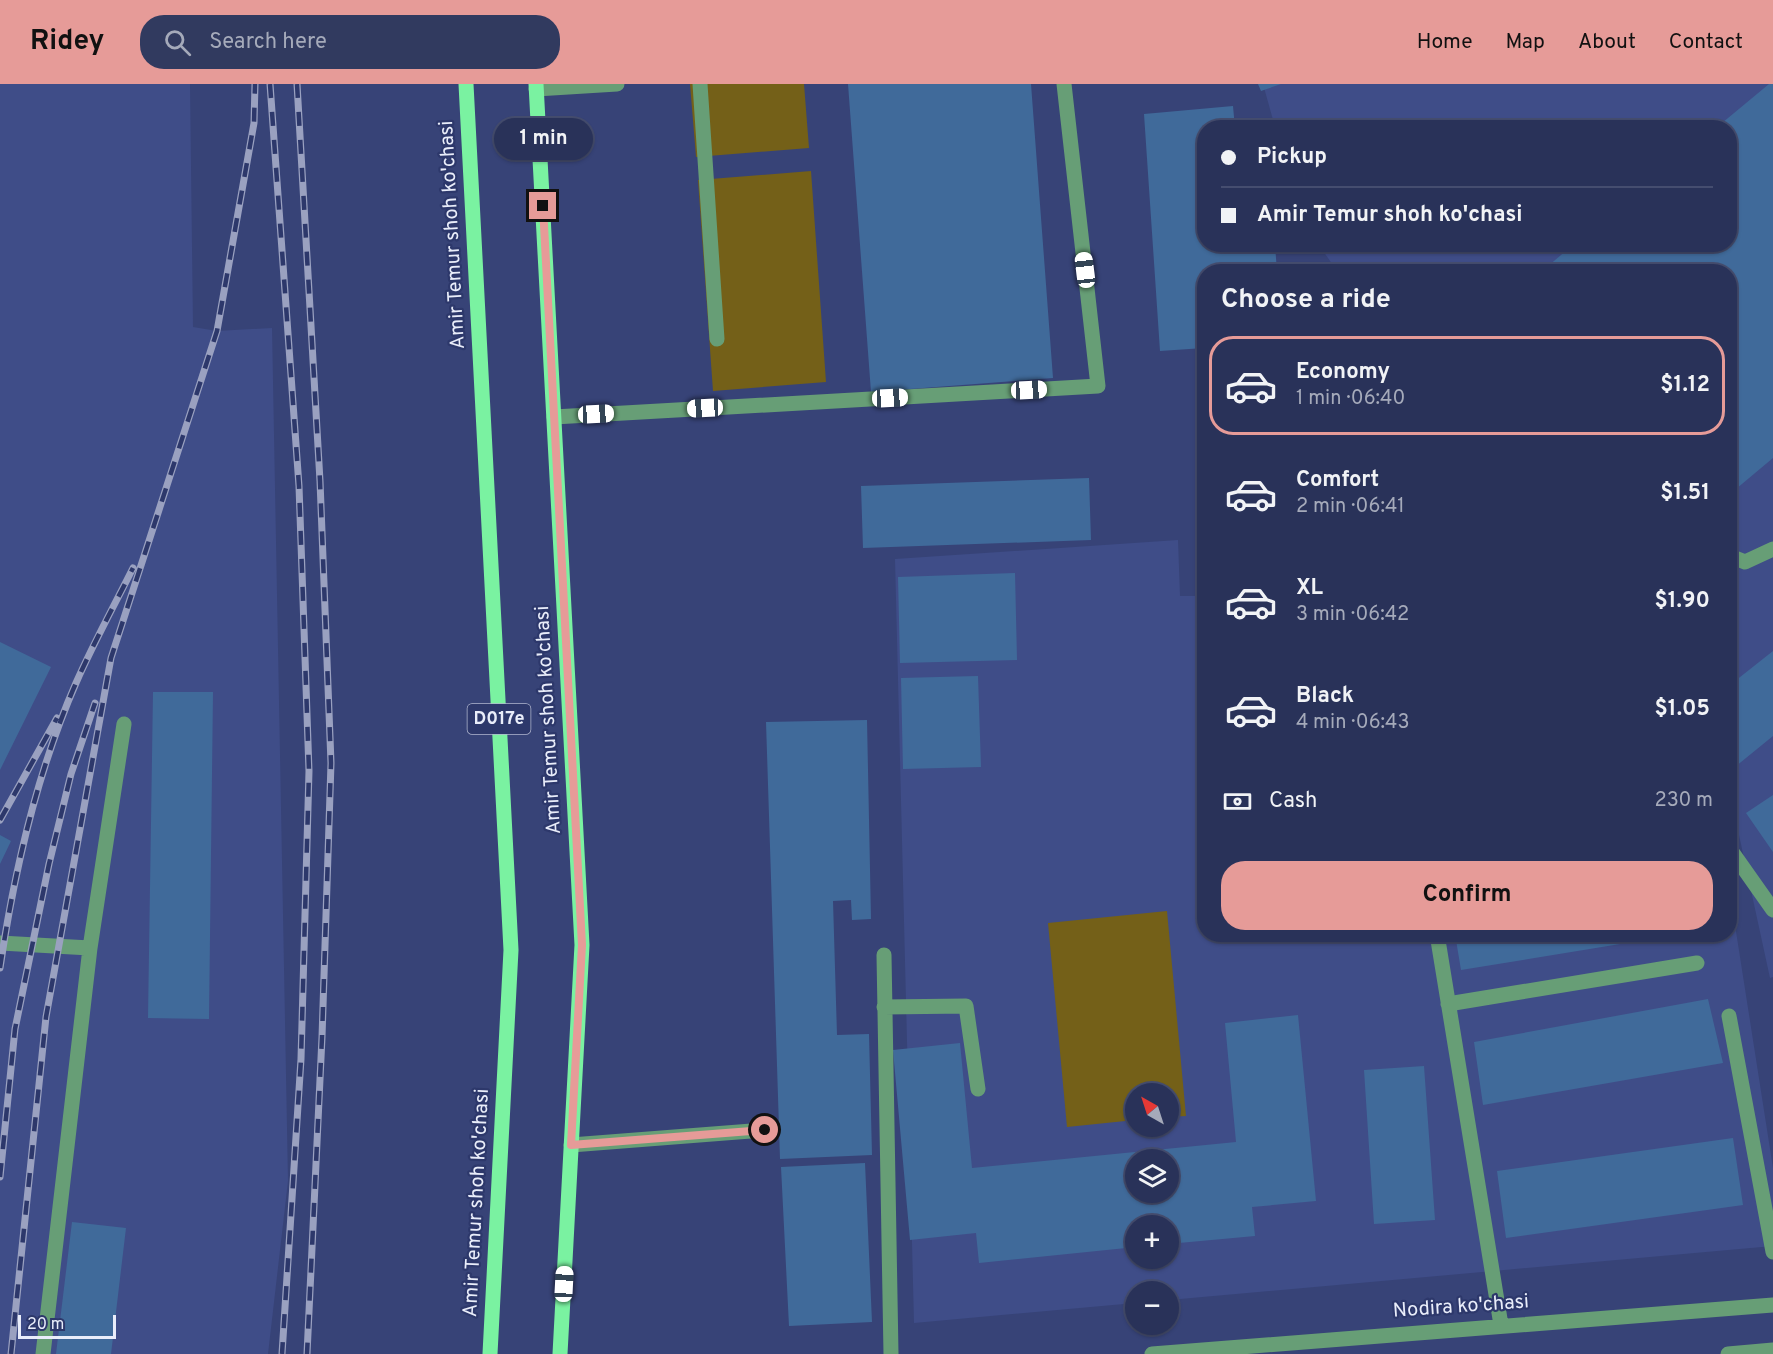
<!DOCTYPE html>
<html lang="en">
<head>
<meta charset="utf-8">
<style>
	body { margin:0; font-family:Overpass,sans-serif; background:#313a5f; color:#f1f3f6; height:100vh; display:flex; flex-direction:column; font-size:22px; white-space:nowrap }
	* { box-sizing:border-box; margin:0 }
	p { font-size:20px; color:#a5aaba }
	.icon { flex:none; width:33px; height:33px; fill:none; stroke:currentColor; stroke-width:2; stroke-linecap:round; stroke-linejoin:round }
	.map { position:relative; flex:1; overflow:hidden }
	.panel { position:absolute; left:1197px; top:180px; width:540px; height:678px; display:flex; flex-direction:column; background:#293259; border-radius:24px; box-shadow:0 2px 4px #0004,0 0 0 2px #454d6f }
	.panel>* { flex:none }
	.top-card { position:absolute; left:1197px; top:36px; width:540px; height:132px; border-radius:24px; box-shadow:0 2px 4px #0004,0 0 0 2px #454d6f; display:grid; align-content:center; height:132px; padding:0 24px; background:#293259 }
	.needle { width:39px; rotate:321deg }
	.tools { position:absolute; left:1125px; top:999px; display:grid; gap:12px }
	.tools a { display:grid; place-items:center; width:54px; height:54px; border-radius:50%; background:#293259; box-shadow:0 2px 4px #0004,0 0 0 2px #454d6f; font-size:30px }
	.scale { position:absolute; left:18px; bottom:15px; width:98px; box-sizing:border-box; padding-left:6px; border:3px solid #e9edfa; border-top:0; font-size:16px; line-height:21px; white-space:nowrap; color:#e9edfa; -webkit-text-stroke:4px #2d386b; paint-order:stroke }
	.end { position:absolute; width:27px; height:27px; margin:-14px; border:8px solid #e69b98; background:#111; box-shadow:0 0 0 3px #111 }
	.from { border-radius:50% }
	.bubble { position:absolute; height:42px; border-radius:21px; background:#293259; box-shadow:0 2px 4px #0004,0 0 0 2px #454d6f; font-size:20px; font-weight:700; line-height:42px; text-align:center }
	.car { position:absolute; width:18px; height:36px; margin:-18px -9px; border-radius:8px; box-shadow:0 0 4px 2px #0007; background:linear-gradient(#fff 24%,#345 0 40%,#fff 0 76%,#345 0 86%,#fff 0) }
	.top-card b { display:flex; align-items:center; gap:21px; height:57px; font-size:22px }
	.top-card b+b { border-top:2px solid #454d6f }
	.top-card i { width:15px; height:15px; background:#f1f3f6 }
	ul { padding:0; list-style:none }
	li { display:flex; align-items:center; gap:18px; height:99px; margin:0 12px 9px; padding:0 12px; border:3px solid transparent; border-radius:24px }
	li div { flex:1 }
	li b { display:block; font-size:22px }
	li em { font-style:normal; font-weight:700 }
	li.current { border-color:#e69b98 }
	li>.icon { width:54px; height:54px; stroke-width:1.5 }
	h2 { padding:0 24px; font-size:27px; line-height:72px }
	.pay { display:flex; align-items:center; gap:15px; height:66px; padding:0 24px; font-size:22px }
	.pay p { margin-inline-start:auto }
	.primary-button { display:flex; gap:12px; margin-top:auto; padding:12px 24px }
	.primary-button a { flex:1; height:69px; border-radius:24px; background:#e69b98; color:#111; font-size:24px; font-weight:700; line-height:69px; text-align:center }
	header { display:flex; align-items:center; gap:36px; box-sizing:border-box; height:84px; padding:0 30px; background:#e69b98; color:#111 }
	header strong { font-size:28px }
	nav { display:flex; gap:33px; margin-inline-start:auto; font-size:21px }
	.search { width:420px; height:54px; background:#313a5f; display:flex; align-items:center; gap:15px; box-sizing:border-box; padding:0 21px; border-radius:24px; color:#a5aaba; font-size:22px }
	.map>svg:first-child { display:block }
</style>
</head>
<body>
<header>
<strong>Ridey</strong>
<div class="search"><svg class="icon" aria-label="search" viewBox="0 0 24 24"><circle cx="10" cy="10" r="6"/><path d="M15 15l6 6"/></svg>Search here</div>
<nav><a>Home</a><a>Map</a><a>About</a><a>Contact</a></nav>
</header>
<div class="map">
<svg width="1773" height="1270" viewBox="0 0 1773 1270">
	<rect width="100%" height="100%" fill="#374377"/>
	<!-- built -->
	<path fill="#3f4d88" fill-rule="evenodd" d="M0 0H190L193 243 217 247 272 244 288 1097 268 1270H0Z
		M1263 0H1773V893L1770 894 1734 728 1730 723V188L1337 187 1319 161 1730 160V44L1275 43Z
		M1178 456 1180 512H1204V850H1730V809L1773 1084V1162L1169 1216 1168 1208H1136L1135 1219 914 1239 895 475ZM1136 1010H1168V1042H1136ZM1136 1076H1168V1108H1136ZM1136 1142H1168V1174H1136Z"/>
	<!-- green -->
	<path fill="#746018" d="M690 0H804L809 64 696 73Z
		M811 87 826 298 713 307 698 96Z
		M1167 827 1186 1032 1169 1033 1168 1010H1136L1135 1036 1067 1043 1048 839Z"/>
	<!-- building -->
	<path fill="#406a9a" fill-rule="evenodd" d="M848 0H1031L1053 294 871 308Z
		M1258 0H1281L1261 7Z
		M1769 0H1773V374L1730 410V188H1541L1574 160H1730V44H1716Z
		M1233 22 1235 44H1204V160H1275L1277 188H1204V264L1160 267 1144 30Z
		M1089 394 1091 456 863 464 861 402Z
		M1015 489 1017 576 900 579 898 493Z
		M0 558 51 583 0 686Z
		M1773 567V652L1730 687V601Z
		M978 592 981 683 903 685 901 594Z
		M153 608H213L209 935 148 934Z
		M867 636 871 835 852 836 851 816 833 817 837 951 869 950 872 1071 780 1075 766 638Z
		M1773 711V768L1746 729Z
		M0 751 11 757 0 780Z
		M1455 850H1669V852L1461 886Z
		M1708 915 1723 979 1483 1021 1474 958Z
		M1298 931 1316 1117 1252 1123 1255 1152 1168 1160V1142H1136V1163L979 1179 976 1149 910 1156 893 966 960 959 972 1084 1236 1058 1225 939ZM1136 1076H1168V1108H1136Z
		M1424 982 1435 1136 1374 1140 1364 986Z
		M1733 1054 1743 1121 1506 1154 1497 1087Z
		M865 1079 872 1238 789 1242 781 1083Z
		M72 1138 126 1144 111 1270H56Z"/>
	<g fill="none" stroke-linecap="round" stroke-linejoin="round">
		<!-- minor -->
		<path stroke="#679e76" stroke-width="15" d="M700 0 717 255
			M536 5 617 0
			M554 333 1098 302 1064 0
			M1730 472 1745 478 1773 465
			M1730 765 1773 826
			M1437 850 1501 1241
			M0 859 90 864 124 640
			M884 871 891 1270
			M1448 920 1697 879
			M884 923 966 922 978 1005
			M1729 932 1773 1168
			M571 1061 765 1046
			M43 1270 90 864
			M1152 1270 1773 1221
			M1728 1270 1773 1266"/>
		<!-- major -->
		<path stroke="#7af2a1" stroke-width="15" d="M466 0 511 866 490 1270
			M536 0 582 861 560 1270"/>
		<!-- rail casing -->
		<g stroke="#9aa1c0" stroke-width="7">
			<path id="rail" d="M270 0 299 402 309 687 301 975 282 1270
				M297 0 320 397 331 679 322 953 307 1270
				M0 736 57 634
				M0 884C14 788 37 688 76 599 93 560 114 522 133 484
				M0 1093 15 945 49 780 71 690 95 619
				M11 1270 46 933 111 574 217 247 254 39 255 0"/>
		</g>
		<!-- rail -->
		<use href="#rail" stroke="#2d386b" stroke-width="4.5" stroke-dasharray="14" stroke-linecap="butt"/>
	</g>
	<g fill="none" stroke-linecap="round" stroke-linejoin="round">
		<!-- route -->
		<path stroke="#e69b98" stroke-width="8" d="M543 122 582 861 571 1061 765 1046"/>
	</g>
	<g text-anchor="middle" dominant-baseline="central" stroke-width="4.5" stroke-linejoin="round" paint-order="stroke">
		<!-- shield labels -->
		<rect fill="#2d386b" stroke="#b1b7cf" stroke-width="1.5" x="467.5" y="620" width="63" height="30" rx="4.5"/>
		<g font-size="18" font-weight="bold" fill="#e9edfa">
			<text x="499" y="635">D017e</text>
		</g>
		<!-- street labels -->
		<g font-size="20" fill="#e9edfa" stroke="#2d386b">
			<text transform="translate(453 151) rotate(-93)">Amir Temur shoh ko'chasi</text>
			<text transform="translate(549 636) rotate(-93)">Amir Temur shoh ko'chasi</text>
			<text transform="translate(477 1119) rotate(-87)">Amir Temur shoh ko'chasi</text>
			<text transform="translate(1461 1223) rotate(-4)">Nodira ko'chasi</text>
		</g>
	</g>
</svg>
<div class="tools">
<a><svg class="needle" viewBox="-14 -14 28 28"><path d="M0-13l5 13h-10z" fill="#e53935"/><path d="M0 13l5-13h-10z" fill="#a5aaba"/></svg></a>
<a><svg class="icon" aria-label="layers" viewBox="0 0 24 24"><path d="M12 4l9 5-9 5-9-5zM3 14l9 5 9-5"/></svg></a>
<a>+</a>
<a>−</a>
</div>
<div class="scale">20 m</div>
<i class="end from" style="left:765px;top:1046px"></i>
<i class="end" style="left:543px;top:122px"></i>
<div class="bubble" style="left:494px;top:34px;width:99px">1 min</div>
<i class="car" style="left:1085px;top:186px;rotate:353deg"></i>
<i class="car" style="left:1029px;top:306px;rotate:87deg"></i>
<i class="car" style="left:890px;top:314px;rotate:87deg"></i>
<i class="car" style="left:705px;top:324px;rotate:267deg"></i>
<i class="car" style="left:596px;top:330px;rotate:87deg"></i>
<i class="car" style="left:564px;top:1200px;rotate:3deg"></i>
<div class="top-card">
<b><i class="from"></i>Pickup</b>
<b><i></i>Amir Temur shoh ko'chasi</b>
</div>
<section class="panel">
<h2>Choose a ride</h2>
<ul>
<li class="current"><svg class="icon" aria-label="car" viewBox="0 0 24 24"><path d="M5 17H2v-5l4-1 3-4h7l3 4 3 1v5h-3M9 17h6M6 11h13"/><circle cx="7" cy="17" r="2"/><circle cx="17" cy="17" r="2"/></svg><div><b>Economy</b><p>1 min · 06:40</p></div><em>$1.12</em></li>
<li><svg class="icon" aria-label="car" viewBox="0 0 24 24"><path d="M5 17H2v-5l4-1 3-4h7l3 4 3 1v5h-3M9 17h6M6 11h13"/><circle cx="7" cy="17" r="2"/><circle cx="17" cy="17" r="2"/></svg><div><b>Comfort</b><p>2 min · 06:41</p></div><em>$1.51</em></li>
<li><svg class="icon" aria-label="car" viewBox="0 0 24 24"><path d="M5 17H2v-5l4-1 3-4h7l3 4 3 1v5h-3M9 17h6M6 11h13"/><circle cx="7" cy="17" r="2"/><circle cx="17" cy="17" r="2"/></svg><div><b>XL</b><p>3 min · 06:42</p></div><em>$1.90</em></li>
<li><svg class="icon" aria-label="car" viewBox="0 0 24 24"><path d="M5 17H2v-5l4-1 3-4h7l3 4 3 1v5h-3M9 17h6M6 11h13"/><circle cx="7" cy="17" r="2"/><circle cx="17" cy="17" r="2"/></svg><div><b>Black</b><p>4 min · 06:43</p></div><em>$1.05</em></li>
</ul>
<div class="pay"><svg class="icon" aria-label="cash" viewBox="0 0 24 24"><path d="M3 7h18v10H3z"/><circle cx="12" cy="12" r="2"/></svg>Cash<p>230 m</p></div>
<div class="primary-button"><a>Confirm</a></div>
</section>
</div>
</body>
</html>
